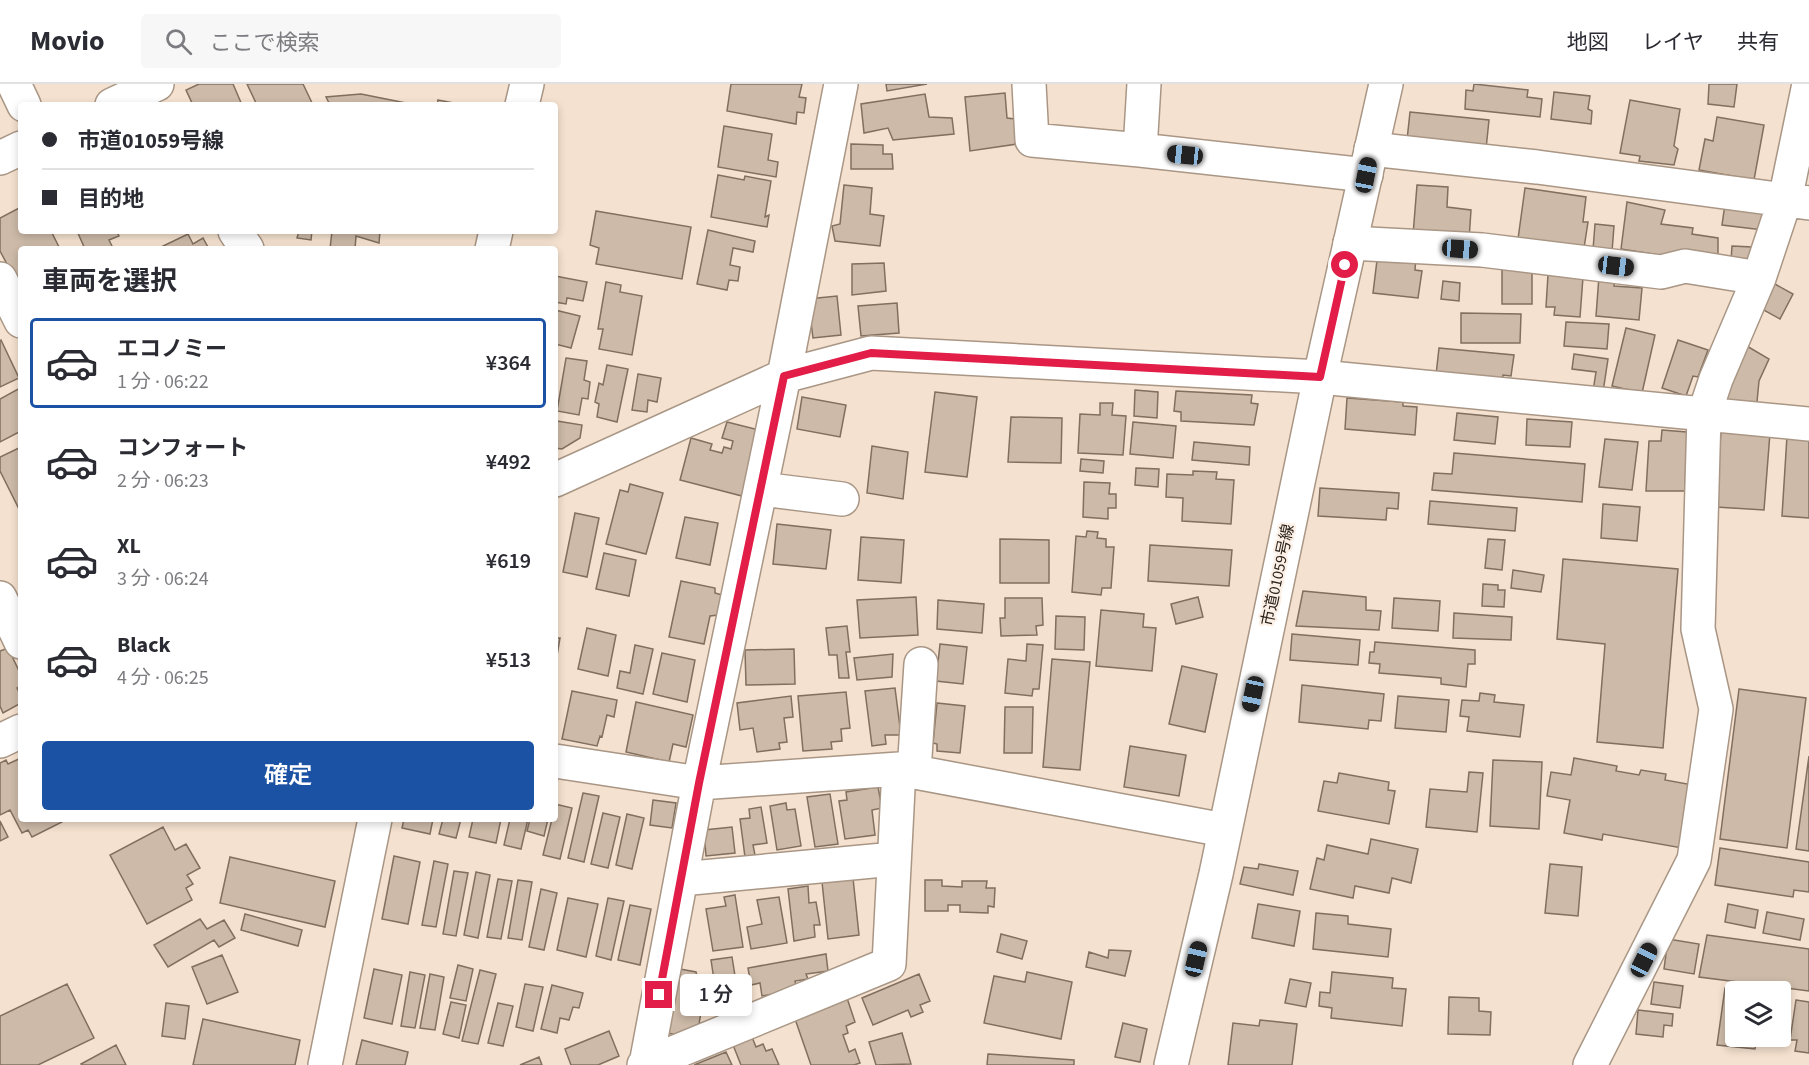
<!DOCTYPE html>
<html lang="ja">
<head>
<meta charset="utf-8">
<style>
	body { margin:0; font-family:"Source Sans 3","Noto Sans JP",sans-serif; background:#f7f7f7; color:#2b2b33; height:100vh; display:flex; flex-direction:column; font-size:22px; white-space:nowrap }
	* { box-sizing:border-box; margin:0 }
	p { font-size:20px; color:#7c7c81 }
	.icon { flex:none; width:33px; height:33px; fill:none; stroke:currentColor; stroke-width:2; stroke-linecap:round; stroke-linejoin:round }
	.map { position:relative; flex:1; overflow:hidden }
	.sheet { position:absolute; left:18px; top:162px; width:540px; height:576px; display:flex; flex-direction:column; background:#fff; border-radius:6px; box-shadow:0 3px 9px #0003 }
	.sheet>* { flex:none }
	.banner { position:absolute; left:18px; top:18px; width:540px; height:132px; border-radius:6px; box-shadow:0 3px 9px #0003; display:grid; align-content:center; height:132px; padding:0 24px; background:#fff }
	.fabs { position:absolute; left:1725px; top:897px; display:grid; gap:12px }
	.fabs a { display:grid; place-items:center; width:66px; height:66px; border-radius:6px; background:#fff; box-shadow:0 3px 9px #0003; font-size:30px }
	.end { position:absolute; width:27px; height:27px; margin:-14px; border:8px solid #e11d48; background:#fff; box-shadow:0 0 0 3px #fff }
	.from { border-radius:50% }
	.bubble { position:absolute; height:42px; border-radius:6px; background:#fff; box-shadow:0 3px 9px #0003; font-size:20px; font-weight:600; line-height:42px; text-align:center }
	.car { position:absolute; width:18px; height:36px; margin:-18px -9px; border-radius:8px; box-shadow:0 0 4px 2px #0007; background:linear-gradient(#222 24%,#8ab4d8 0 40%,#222 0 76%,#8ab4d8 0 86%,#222 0) }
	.banner b { display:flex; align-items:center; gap:21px; height:57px; font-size:22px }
	.banner b+b { border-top:2px solid #e1e1e2 }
	.banner i { width:15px; height:15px; background:#2b2b33 }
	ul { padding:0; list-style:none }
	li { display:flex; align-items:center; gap:18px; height:90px; margin:0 12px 9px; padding:0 12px; border:3px solid transparent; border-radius:6px }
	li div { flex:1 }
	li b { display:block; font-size:22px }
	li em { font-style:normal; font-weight:600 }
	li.active { border-color:#1b52a3 }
	li>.icon { width:54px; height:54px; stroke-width:1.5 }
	h2 { padding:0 24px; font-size:27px; line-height:72px }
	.cta { display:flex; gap:12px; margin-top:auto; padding:12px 24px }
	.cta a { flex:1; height:69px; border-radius:6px; background:#1b52a3; color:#fff; font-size:24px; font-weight:600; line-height:69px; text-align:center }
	header { display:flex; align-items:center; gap:36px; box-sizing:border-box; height:84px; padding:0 30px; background:#fff; border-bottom:2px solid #e1e1e2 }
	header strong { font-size:28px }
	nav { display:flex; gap:33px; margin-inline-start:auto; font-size:21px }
	.search { width:420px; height:54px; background:#f7f7f7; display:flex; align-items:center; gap:15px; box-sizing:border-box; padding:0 21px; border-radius:6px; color:#7c7c81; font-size:22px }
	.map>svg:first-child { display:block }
</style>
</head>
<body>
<header>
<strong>Movio</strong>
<div class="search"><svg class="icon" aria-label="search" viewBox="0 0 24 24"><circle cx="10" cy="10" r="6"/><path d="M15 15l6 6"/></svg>ここで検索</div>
<nav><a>地図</a><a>レイヤ</a><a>共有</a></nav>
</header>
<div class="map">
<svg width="1809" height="981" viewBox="0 0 1809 981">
	<rect width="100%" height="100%" fill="#f5e1cf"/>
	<!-- building -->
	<path fill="#cdbaa8" stroke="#816f5f" stroke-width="1.5" d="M199 0H233L242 21H193L186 6Z
		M247 0H303L313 21H257Z
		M731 0H802L799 13 806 14 804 29 797 28 796 40 727 27Z
		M886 0H927L887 7Z
		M1474 0 1528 6 1527 13 1542 15 1540 33 1465 25 1466 6 1473 7Z
		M1709 0H1737L1734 23 1708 20Z
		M1554 8 1590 12 1588 25 1592 27 1591 40 1551 35Z
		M1005 9 1007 34 1015 35 1017 60 970 67 965 13Z
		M361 10 416 21H330L326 13Z
		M925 10 929 33 952 34 954 50 893 56 888 44 864 49 861 20Z
		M438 16 464 21H437Z
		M1630 16 1680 25 1674 62 1678 65 1674 81 1639 77 1640 72 1620 69Z
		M1410 28 1489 36 1486 65 1407 56Z
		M1717 33 1764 41 1754 96 1699 86 1705 55 1713 57Z
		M724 42 772 50 768 76 778 78 776 93 718 83Z
		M851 60 883 61V70H892L893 85H851Z
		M718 91 744 96 745 92 771 97 765 133 769 131 767 143 711 133Z
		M844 101 872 104 870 130 884 132 880 162 835 157 832 142 840 140Z
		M1417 101 1448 103 1447 123 1471 126 1469 156 1413 151Z
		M1525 104 1586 113 1583 138H1588L1584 164 1518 155Z
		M1627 118 1665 126 1661 140 1693 144 1692 150 1718 154V173H1672L1621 165Z
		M1725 120 1765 124 1763 146 1722 141Z
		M21 123V147H51L60 165H21V194L16 197 0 167V134Z
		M596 127 691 143 682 195 596 180 599 164 590 161Z
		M1595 140 1614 142 1612 168 1593 166Z
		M708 146 755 157 753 168 733 164 730 181 740 183 738 197 729 196 727 206 697 200Z
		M77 147H116L119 152 109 156 112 162 105 165H85Z
		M299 147H312L311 156 297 154Z
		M332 147H380L379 159 356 152 355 165H330Z
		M188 150 193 160 203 154 209 165H157Z
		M1732 162 1752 163V179L1731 177Z
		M1378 168 1416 173 1415 186 1422 187 1418 214 1373 209Z
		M884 179 886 207 852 211V180Z
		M1502 185H1532V220H1502Z
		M1548 191 1583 193 1580 233 1554 231 1555 223H1546Z
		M555 192 587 198 583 217 567 214 566 220 555 218Z
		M1599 192 1615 193 1614 202 1642 204 1639 236 1596 232Z
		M1443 197 1460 199 1459 217 1441 215Z
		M606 198 621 201 620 208 642 212 632 271 599 265 603 245H598Z
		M1773 199 1793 210 1780 235 1760 224Z
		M837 212 841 251 813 254 808 215Z
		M897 219 899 249 861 252 858 222Z
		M555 226 580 232 571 264 555 260Z
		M1461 229 1521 230 1520 259H1461Z
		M1566 238 1609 240 1607 265 1564 262Z
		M1626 244 1655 251 1642 309 1612 302Z
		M1 256 19 294 0 303V257Z
		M1678 256 1708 266 1698 293 1693 292 1686 312 1662 304Z
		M1740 258 1769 275 1759 297 1757 318H1718Z
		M1439 264 1514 271 1511 292 1503 291 1502 299 1436 291Z
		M1574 270 1608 275 1603 308 1593 307 1596 288 1572 285Z
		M566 274 587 277 584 296 590 298 588 315 582 314 579 331 557 327Z
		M607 281 628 285 617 338 597 333 599 320 595 318 599 299 603 301Z
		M638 290 661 294 657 318 648 316 647 328 632 326Z
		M20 304 21 347 0 358V315Z
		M1135 306 1158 308 1157 334 1134 332Z
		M1176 307 1252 311 1251 319 1258 320 1254 341 1181 337V328L1174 327Z
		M935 308 977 313 967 393 925 388Z
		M802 313 846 321 840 353 797 345Z
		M1347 314 1403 318V322L1417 323 1415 351 1345 345Z
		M1100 319H1113L1112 331 1126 332 1123 371 1078 369 1080 330 1100 331Z
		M1457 329 1498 333 1495 360 1454 356Z
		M1011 333 1062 334 1061 379 1008 378Z
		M1527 335 1572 338 1570 363 1526 361Z
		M557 337 582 341 580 354 562 365 555 364Z
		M727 338 759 346 742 412 680 396 691 354 712 360 710 366 722 369 724 363 731 365 733 357 722 354Z
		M1133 338 1176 342 1173 374 1130 370Z
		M1662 346 1687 348 1685 407H1646L1649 357H1661Z
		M1721 346 1770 349 1764 426 1716 423Z
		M1787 352 1809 353V434L1782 432Z
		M1605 355 1638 358 1632 406 1599 403Z
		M1194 358 1250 363 1249 381 1192 376Z
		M872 362 908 368 903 415 867 409Z
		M21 363V429L0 387V373Z
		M1454 369 1585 380 1582 418 1432 406 1434 389 1452 390Z
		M1081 375 1104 377 1103 389 1080 387Z
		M1136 384 1159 385 1158 403 1135 401Z
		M1193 387 1217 388 1216 395 1234 396 1231 440 1182 437 1183 414 1166 413 1167 390 1193 391Z
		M1084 398 1110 399 1109 410H1116V424H1108V435L1083 433Z
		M630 400 663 409 646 470 606 460 620 406 628 408Z
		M1320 404 1399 409 1398 425 1387 424 1386 436 1318 432Z
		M1430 417 1517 424 1515 447 1428 440Z
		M1603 420 1640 423 1637 457 1601 454Z
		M575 429 599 434 587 493 563 488Z
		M685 433 718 439 710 481 676 474Z
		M777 440 831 446 826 485 773 480Z
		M1087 447 1098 448 1097 454 1106 455V463H1114L1111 504H1102L1101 511 1072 508 1076 452 1086 453Z
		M861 453 904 456 901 499 858 496Z
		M1000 455 1049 456V499H1000Z
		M1488 455 1505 456 1502 486 1485 484Z
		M1150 461 1232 466 1229 502 1148 497Z
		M604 469 636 476 629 512 596 505Z
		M1563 475 1678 485 1663 664 1597 658 1605 560 1557 555Z
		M1513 486 1544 491 1541 508 1511 504Z
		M681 497 715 504V509L722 511 718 531 710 532 704 560 669 553Z
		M1483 500 1498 501V506H1505L1504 523 1482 522Z
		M1303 507 1366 513V526L1381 527 1379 546 1296 542Z
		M916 513 918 551 860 554 857 516Z
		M1198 513 1203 533 1176 540 1171 520Z
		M1005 514H1042L1043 541 1036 542 1037 551 1001 552 1000 534H1005Z
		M1394 514 1440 517 1438 547 1392 544Z
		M938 516 984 520 982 549 937 545Z
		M1101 526 1144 530 1143 543 1156 544 1152 587 1096 582Z
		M1454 529 1512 533 1511 556 1453 554Z
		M1056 532 1085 533 1084 566 1055 565Z
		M847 542 850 568H846L849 594H839L837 571H829L826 544Z
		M587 544 616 551 608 592 578 585Z
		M1292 550 1360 556 1358 581 1290 576Z
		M555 554H560L555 583Z
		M1375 558 1475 566V580H1468L1466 603 1441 600V594L1379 589 1380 580 1369 579 1370 568H1374Z
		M940 560 967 563 963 600 936 597Z
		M1027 560 1043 561 1039 605H1033L1032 612 1005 609 1008 575 1026 577Z
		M635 561 653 565 643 610 617 604 620 587 630 589Z
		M8 564 21 591V602L17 604 21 612V619L3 629 0 622V567Z
		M794 565 795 600 746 601 745 566Z
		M662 569 695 576 687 618 653 610Z
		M893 570 892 593 857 596 854 574Z
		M1052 575 1090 578 1080 686 1043 683Z
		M1182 582 1217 590 1205 648 1169 640Z
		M1302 601 1384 610 1381 637 1369 636 1368 645 1299 638Z
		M895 604 901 651H885L886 660 872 662 865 607Z
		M1739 605 1806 614 1787 764 1720 755Z
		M572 607 617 616 614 633 607 631 602 653 600 652 597 662 562 655Z
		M846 608 850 644 841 645 842 657 831 658 832 665 803 667 798 612Z
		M1480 609 1495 611 1494 618 1524 621 1520 653 1467 647 1469 633 1460 632 1462 616 1479 617Z
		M791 612 793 633 784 634 787 658 779 659 780 665 757 668 753 644 740 646 737 619Z
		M1398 612 1449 616 1446 648 1395 644Z
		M636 618 693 631 686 663 673 660 669 678 626 668Z
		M937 619 965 622 960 669 937 667V660L933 659Z
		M1005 623H1033L1032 669H1004Z
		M1130 662 1186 671 1179 712 1124 703Z
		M1809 672V767L1796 765Z
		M21 674V735H60L62 738 32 753 28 746 22 749 10 726 0 731V679L6 676 8 680Z
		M1574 674 1617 682 1616 687 1639 691 1641 686 1666 690 1665 696 1693 701 1682 764 1603 750 1602 756 1564 749 1570 716 1547 712 1551 688 1571 691Z
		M1493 676 1542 678 1539 745 1490 742Z
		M1469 688 1483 689 1477 748 1426 743 1430 705 1467 708Z
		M1339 689 1389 698 1388 706 1395 707 1389 740 1318 727 1324 697 1337 699Z
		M878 703 882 724 872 726 875 751 845 755 839 717 847 716 846 708Z
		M583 709 599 712 584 778 568 774Z
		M830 710 838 760 815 763 807 713Z
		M653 716 676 719 672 744 650 741Z
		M786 719 787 726 795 725 801 762 777 766 770 722Z
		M555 720 572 724 560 775 543 771 552 735H555Z
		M761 723 767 759 753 761 755 771 745 773 740 735 750 734 749 725Z
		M603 729 620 733 608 784 591 780Z
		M627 730 644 734 632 785 616 781Z
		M404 735H433L430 750 402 744Z
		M443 735H461L456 754 439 750Z
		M473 735H501L496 759 469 753Z
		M510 735H528L521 765 504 761Z
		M530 735H548L544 752 527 747Z
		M0 737 8 753 0 757Z
		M163 743 175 766 186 760 200 784 187 791 193 800 186 804 192 816 147 840 110 771Z
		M732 743 735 769 706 772 704 746Z
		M1371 755 1418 765 1411 799 1392 794 1389 809 1355 802 1353 814 1310 805 1317 774 1324 776 1327 761 1368 770Z
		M1720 764 1809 778V808L1794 806 1793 813 1715 801Z
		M394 772 420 778 408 840 382 835Z
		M230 773 335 797 325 843 220 819Z
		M434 777 448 780 436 843 422 841Z
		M1259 780 1298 787 1293 811 1240 800 1244 783 1258 785Z
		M1550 780 1582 783 1578 832 1545 829Z
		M454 787 468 789 456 852 443 850Z
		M476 788 490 791 478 854 464 851Z
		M853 794 859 851 828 855 822 798Z
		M498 795 512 797 501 855 487 853Z
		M518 796 532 798 522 856 508 854Z
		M925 796H942V802L962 803V797H987L986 804H995L994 823 988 822V829L960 828V821H948V827H925Z
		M808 802 809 819 816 818 820 841H814L815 853 794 857 788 805Z
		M541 805 557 809 544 866 529 863Z
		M735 811 743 863 713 867 706 825 726 822 724 813Z
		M779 813 787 859 751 865 747 843 762 840 757 816Z
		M568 814 598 820 586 873 557 866Z
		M608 814 624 817 611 876 596 872Z
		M1258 820 1300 827 1294 862 1252 854Z
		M1728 820 1758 826 1755 844 1725 838Z
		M630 821 651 825 640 881 618 876Z
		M1767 828 1804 835 1800 856 1763 849Z
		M1316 829 1348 832V840L1391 845 1388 873 1313 865Z
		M245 830 302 846 298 862 241 846Z
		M200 835 207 845 224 836 235 854 219 863 214 856 168 883 154 861Z
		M1001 850 1027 857 1022 875 997 868Z
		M1707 851 1809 865V907L1699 893Z
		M1668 855 1699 860 1694 890 1664 885Z
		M1109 866 1131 867 1125 892 1086 883 1089 868 1108 874Z
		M826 870 828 887 806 890 808 895 795 897 797 906 762 912 760 899 751 901 748 884Z
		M222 871 238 908 207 920 192 883Z
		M732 873 740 923 725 926 722 908 716 909 711 876Z
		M458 881 473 885 466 917 450 914Z
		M374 885 402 891 392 940 364 934Z
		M680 885 696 888 703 917 699 940 679 951 666 949Z
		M480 886 496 890 478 960 462 957Z
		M410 888 425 891 415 944 401 942Z
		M1027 888 1072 898 1061 955 984 939 994 892 1025 898Z
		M1332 888 1393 894 1392 904 1406 905 1402 942 1331 934 1332 924 1319 922 1320 908 1330 909Z
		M430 890 444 893 435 946 420 944Z
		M919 890 930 917 920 921 923 928 911 933 908 926 873 941 862 914Z
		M1290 895 1311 899 1306 923 1285 919Z
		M1654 898 1683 902 1680 924 1651 920Z
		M67 900 94 954 38 981H0V932Z
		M525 900 543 903 533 947 516 943Z
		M552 901 583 909 579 924 573 923 569 936 560 934 557 949 541 945Z
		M1725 904 1757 908H1736V952H1757L1755 965 1717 961Z
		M1449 913 1479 914V927L1491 928 1490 951 1448 950Z
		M847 914 855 938 846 942 848 949 843 951 849 968 855 965 860 979 854 981H811L794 932Z
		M1796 916 1809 918V969L1795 967 1797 956H1790Z
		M451 918 466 921 459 954 443 950Z
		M166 919 189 922 185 955 162 952Z
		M498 919 513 922 503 962 488 959Z
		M1638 926 1673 930 1672 942 1664 941 1663 953 1636 950Z
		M203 935 300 956 295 981H193Z
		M1260 936 1297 940 1292 981H1228L1233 939 1259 942Z
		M1123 939 1147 945 1140 978 1115 973Z
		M609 947 619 972 598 981H571L565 965Z
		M902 949 911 980 876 981 869 958Z
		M752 953 756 963 763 960 766 967 772 965 779 981H741L733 961Z
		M362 956 408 968 405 981H356Z
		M116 961 126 981H82L81 980Z
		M726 968 732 981H694Z
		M988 970 1074 976V981H987Z
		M539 973 542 981H520Z"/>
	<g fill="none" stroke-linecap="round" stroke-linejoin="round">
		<!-- street casing -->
		<g stroke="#a99685" stroke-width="36">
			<path id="street" d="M14 0 24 21
				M1029 0 1032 56 1140 66
				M1144 0 1140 66 1366 91
				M112 21 157 0
				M522 21 527 0
				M1371 65 1537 83 1785 116 1809 0
				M0 74 21 64
				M235 147 247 165
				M1350 159 1482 166 1661 188 1685 182 1759 194
				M492 165 496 147
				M0 195 21 237
				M555 396 784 292 871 269 1320 293 1809 340
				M761 405 842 415
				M0 514 21 558
				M0 657 21 647
				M555 677 699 699 899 685 1224 746
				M914 688 921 580
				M681 795 894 775
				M646 980 699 699 784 292 841 0
				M325 981 375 735
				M644 981 889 880 899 685
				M1590 981 1694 776 1716 625 1698 545 1704 331 1716 295 1759 194 1785 116 1809 119"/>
		</g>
		<!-- secondary casing -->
		<g stroke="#a99685" stroke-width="36">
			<path id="secondary" d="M1171 981 1216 790 1320 293 1386 0"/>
		</g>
		<!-- street -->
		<use href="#street" stroke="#fff" stroke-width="33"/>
		<!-- secondary -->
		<use href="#secondary" stroke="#fff" stroke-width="33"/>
	</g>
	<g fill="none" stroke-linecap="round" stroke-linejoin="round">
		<!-- route -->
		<path stroke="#e11d48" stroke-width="8" d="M659 911 699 699 784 292 871 269 1320 293 1345 181"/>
	</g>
	<g text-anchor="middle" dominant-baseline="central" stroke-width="4.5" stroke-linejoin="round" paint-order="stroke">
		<!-- street labels -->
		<g font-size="16" fill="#2a231c" stroke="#fcefe5">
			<text transform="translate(1278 491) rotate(-78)">市道01059号線</text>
		</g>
	</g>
</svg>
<div class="fabs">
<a><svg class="icon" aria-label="layers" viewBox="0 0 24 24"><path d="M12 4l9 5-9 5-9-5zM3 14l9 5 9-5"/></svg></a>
</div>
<i class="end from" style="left:1345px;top:181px"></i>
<i class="end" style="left:659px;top:911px"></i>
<div class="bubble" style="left:680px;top:890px;width:72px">1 分</div>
<i class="car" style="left:1185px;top:71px;rotate:276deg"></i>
<i class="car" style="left:1366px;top:91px;rotate:11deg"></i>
<i class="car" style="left:1460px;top:165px;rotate:94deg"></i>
<i class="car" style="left:1616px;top:182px;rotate:97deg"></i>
<i class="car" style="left:1253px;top:610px;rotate:192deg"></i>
<i class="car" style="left:1196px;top:875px;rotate:13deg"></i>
<i class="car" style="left:1644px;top:876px;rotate:27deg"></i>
<div class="banner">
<b><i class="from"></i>市道01059号線</b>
<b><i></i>目的地</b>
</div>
<section class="sheet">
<h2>車両を選択</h2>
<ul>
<li class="active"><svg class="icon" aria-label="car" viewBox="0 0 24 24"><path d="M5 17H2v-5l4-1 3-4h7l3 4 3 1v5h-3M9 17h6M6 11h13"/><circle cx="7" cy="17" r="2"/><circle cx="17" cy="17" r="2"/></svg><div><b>エコノミー</b><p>1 分 · 06:22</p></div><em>¥364</em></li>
<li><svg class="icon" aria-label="car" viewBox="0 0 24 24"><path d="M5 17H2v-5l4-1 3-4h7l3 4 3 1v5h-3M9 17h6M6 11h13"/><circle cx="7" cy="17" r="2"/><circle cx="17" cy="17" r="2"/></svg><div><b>コンフォート</b><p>2 分 · 06:23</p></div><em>¥492</em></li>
<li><svg class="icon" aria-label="car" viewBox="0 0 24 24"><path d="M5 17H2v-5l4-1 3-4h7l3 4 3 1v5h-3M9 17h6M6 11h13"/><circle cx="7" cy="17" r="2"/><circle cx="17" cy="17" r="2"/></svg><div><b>XL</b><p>3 分 · 06:24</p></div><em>¥619</em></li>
<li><svg class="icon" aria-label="car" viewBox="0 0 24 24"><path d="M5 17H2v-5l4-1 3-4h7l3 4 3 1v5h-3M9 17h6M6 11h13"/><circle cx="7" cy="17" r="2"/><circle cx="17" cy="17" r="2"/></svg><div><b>Black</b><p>4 分 · 06:25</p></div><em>¥513</em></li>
</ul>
<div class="cta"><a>確定</a></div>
</section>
</div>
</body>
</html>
